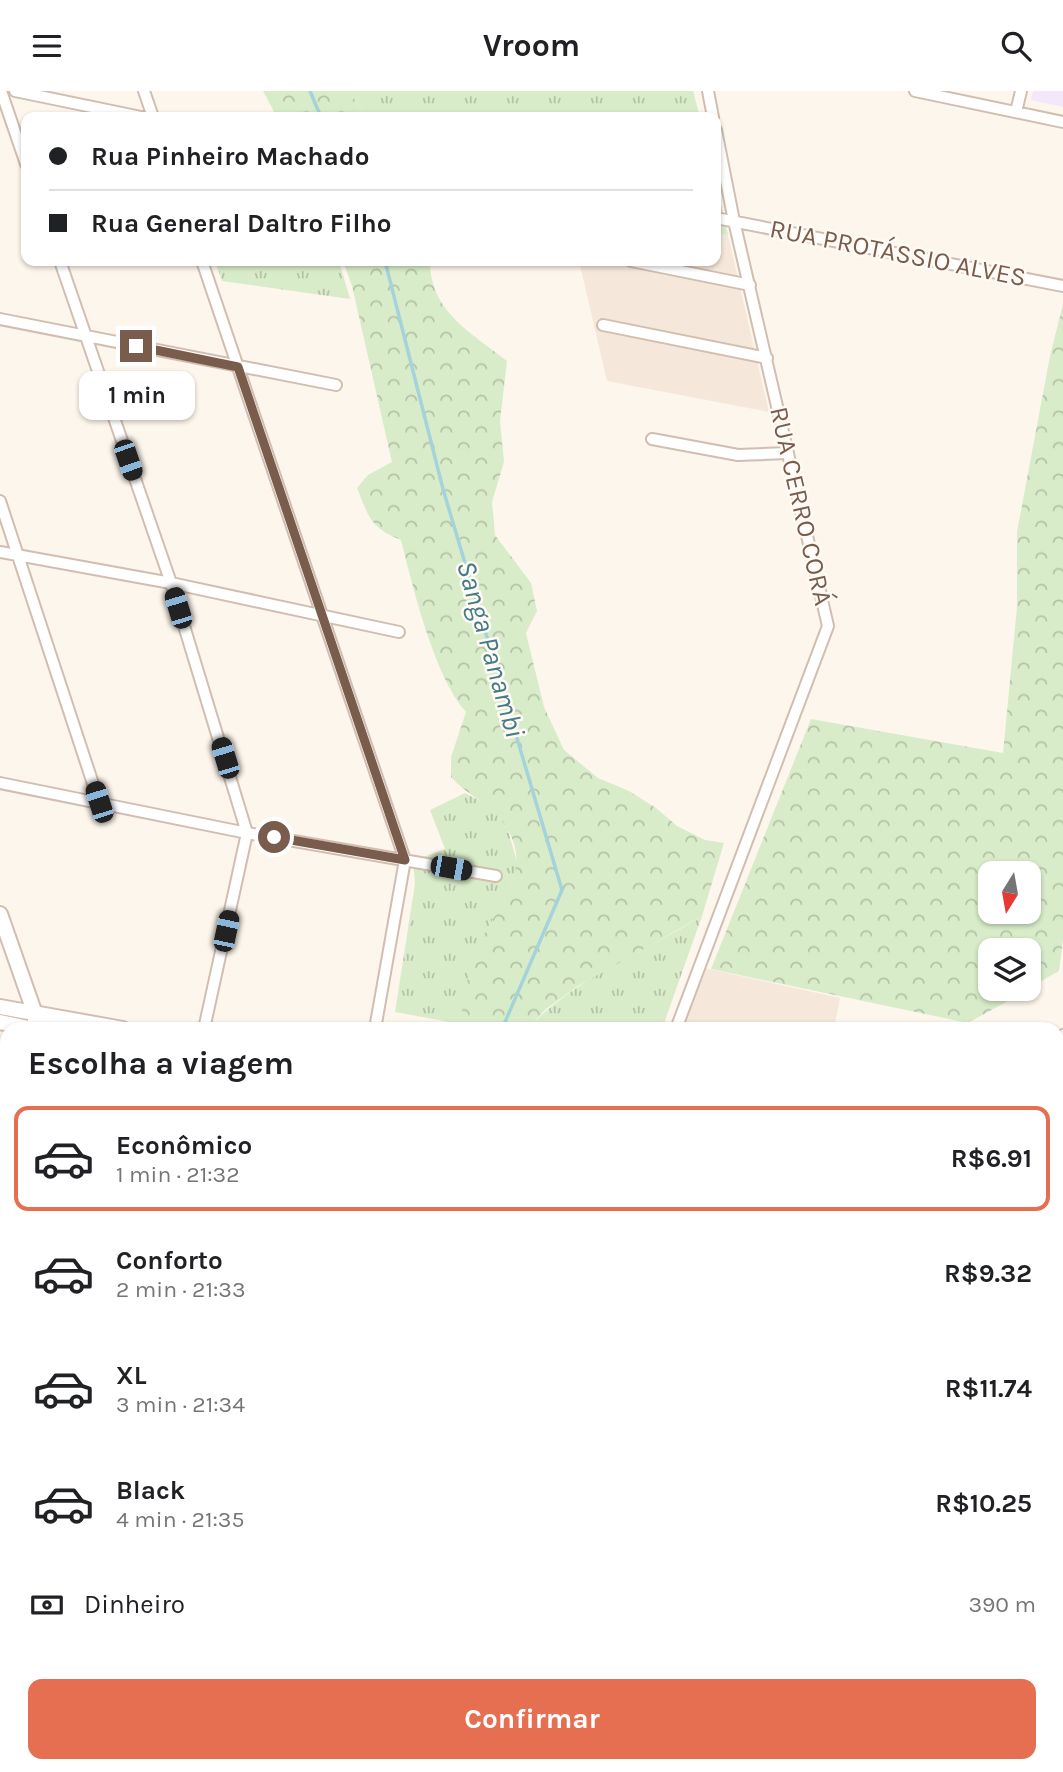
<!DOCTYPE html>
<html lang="pt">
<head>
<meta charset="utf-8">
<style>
	body { margin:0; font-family:Karla,sans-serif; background:#f2f2f2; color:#202124; height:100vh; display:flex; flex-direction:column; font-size:26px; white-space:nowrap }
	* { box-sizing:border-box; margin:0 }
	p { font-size:23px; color:#757577 }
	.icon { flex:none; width:38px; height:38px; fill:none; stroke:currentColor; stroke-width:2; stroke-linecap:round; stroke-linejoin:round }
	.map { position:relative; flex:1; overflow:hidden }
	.panel { position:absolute; left:0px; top:931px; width:1064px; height:751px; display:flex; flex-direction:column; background:#fff; border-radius:21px 21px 0 0; box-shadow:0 2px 5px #0004 }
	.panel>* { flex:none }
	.banner { position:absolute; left:21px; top:21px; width:700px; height:154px; border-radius:14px; box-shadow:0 2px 5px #0004; display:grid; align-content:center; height:154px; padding:0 28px; background:#fff }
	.needle { width:46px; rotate:191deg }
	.controls { position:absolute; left:978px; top:770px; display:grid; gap:14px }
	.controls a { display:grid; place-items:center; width:63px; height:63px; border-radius:14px; background:#fff; box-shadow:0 2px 5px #0004; font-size:35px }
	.end { position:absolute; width:32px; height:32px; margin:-16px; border:9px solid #7a5c4d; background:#fff; box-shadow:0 0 0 4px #fff }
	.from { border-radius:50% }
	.bubble { position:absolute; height:49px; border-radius:14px; background:#fff; box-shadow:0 2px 5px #0004; font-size:23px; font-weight:700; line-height:49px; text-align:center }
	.car { position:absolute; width:21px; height:42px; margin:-21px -10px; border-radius:9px; box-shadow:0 0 5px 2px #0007; background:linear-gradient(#222 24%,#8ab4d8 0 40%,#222 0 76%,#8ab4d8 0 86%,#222 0) }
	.banner b { display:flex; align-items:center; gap:24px; height:66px; font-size:26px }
	.banner b+b { border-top:2px solid #e0e0e0 }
	.banner i { width:18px; height:18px; background:#202124 }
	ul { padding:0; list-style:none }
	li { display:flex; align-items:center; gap:21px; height:105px; margin:0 14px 10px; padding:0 14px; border:4px solid transparent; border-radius:14px }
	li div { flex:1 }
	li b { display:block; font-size:26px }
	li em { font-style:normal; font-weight:700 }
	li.on { border-color:#e76f51 }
	li>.icon { width:63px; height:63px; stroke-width:1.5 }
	h2 { padding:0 28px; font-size:32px; line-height:84px }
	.pay { display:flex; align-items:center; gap:18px; height:77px; padding:0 28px; font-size:26px }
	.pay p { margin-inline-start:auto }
	.cta { display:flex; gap:14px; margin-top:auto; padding:14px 28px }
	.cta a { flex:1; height:80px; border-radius:14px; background:#e76f51; color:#fff; font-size:28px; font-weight:700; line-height:80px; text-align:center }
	header { display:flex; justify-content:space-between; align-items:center; height:91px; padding:0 28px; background:#fff; font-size:32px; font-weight:700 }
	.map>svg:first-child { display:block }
</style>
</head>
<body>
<header><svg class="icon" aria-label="menu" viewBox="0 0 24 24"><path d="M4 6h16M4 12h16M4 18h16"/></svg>Vroom<svg class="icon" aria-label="search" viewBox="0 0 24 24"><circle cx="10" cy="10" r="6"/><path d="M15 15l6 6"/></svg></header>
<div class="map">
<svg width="1063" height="1681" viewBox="0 0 1063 1681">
	<defs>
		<pattern id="grass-tufts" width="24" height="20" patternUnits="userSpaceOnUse" patternTransform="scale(1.75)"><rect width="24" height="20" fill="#d8ecc9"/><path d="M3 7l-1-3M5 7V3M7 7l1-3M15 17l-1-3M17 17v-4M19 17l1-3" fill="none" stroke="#b4c2a5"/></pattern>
		<pattern id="forest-crowns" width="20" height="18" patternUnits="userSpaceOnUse" patternTransform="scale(1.75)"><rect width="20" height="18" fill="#d8ecc9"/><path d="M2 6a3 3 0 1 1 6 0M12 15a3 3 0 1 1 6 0" fill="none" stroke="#b4c2a5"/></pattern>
	</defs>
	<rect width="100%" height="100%" fill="#fdf6ec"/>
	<!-- residential -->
	<path fill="#f5e8da" d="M716 142 728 144 769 321 607 290 579 170H716Z
		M700 876 840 907 834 938H677Z"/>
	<!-- industrial -->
	<path fill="#efe9e4" d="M1063 1030V1118L1057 1117V1033Z"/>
	<!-- education -->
	<path fill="#f3e8fa" d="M1033 0H1063V16L1031 9Z"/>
	<!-- medical -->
	<path fill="#fbdfe3" d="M0 1551 5 1552V1598L0 1597Z"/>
	<!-- grass -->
	<path fill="url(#grass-tufts)" d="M349 0H693L700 26H366Z
		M716 92 728 144 716 142Z
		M215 170H339L350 208 222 190Z
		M465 702 490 715 508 739 518 775 505 810 490 833 467 894 460 933 395 921 415 793 413 770 445 758 430 719Z
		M702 825 662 938H528C570 890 647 859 702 825Z
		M7 1205V1281L0 1279V1248Z"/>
	<!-- forest -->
	<path fill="url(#forest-crowns)" fill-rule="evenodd" d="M263 0H349L366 26H277Z
		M343 170H430C430 221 472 242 507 270L500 330 504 371 492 411 495 444 531 492 537 520 526 542 544 616 564 659 598 687 629 700 656 717 677 735 705 749 724 752 702 825 578 895 546 918 528 938H459C463 913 466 888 475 864 490 821 537 783 506 736 490 711 470 707 451 686V666L466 621C434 585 413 497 401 449 371 437 369 427 357 397L368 384 392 371 352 195Z
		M1063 213V848L1059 880 1029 897V859H990V898H1029L968 932 711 878 811 628 1003 662 1017 516V441L1050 265ZM1029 782V821H990V782Z
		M442 1675H550L552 1681H442Z"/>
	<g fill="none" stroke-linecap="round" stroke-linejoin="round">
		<!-- stream -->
		<path stroke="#a5d3da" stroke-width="3.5" d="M310 0 321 26
			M385 170 443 398 562 799 502 938
			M516 1675V1681"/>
		<!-- minor casing -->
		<g stroke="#d1beb0" stroke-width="14">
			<path id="minor" d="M1 0 26 73
				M15 0 141 26
				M144 0 153 26
				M708 0 713 26
				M915 0 1063 31
				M1016 21 1021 0
				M716 127 1063 195
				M60 170 171 492 247 742 204 938
				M202 170 405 769 375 938
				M631 170 750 194
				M0 228 336 294
				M603 234 767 267
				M652 348 738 364 788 362
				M0 410 99 711
				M0 461 171 492 399 541
				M0 692 247 742 496 785
				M676 938 828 535 734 130 716 39
				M1057 1046 1063 944
				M0 1185 7 1173
				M0 1289 7 1290
				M1057 1448 1063 1449
				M0 1528 7 1529
				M0 1540 7 1541
				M1057 1542 1063 1515
				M11 1681V1675
				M30 1681V1675
				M176 1681V1675
				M334 1681V1675
				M825 1681 826 1675
				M1026 1681 1028 1675"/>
		</g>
		<!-- tertiary casing -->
		<g stroke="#d1beb0" stroke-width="18">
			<path id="tertiary" d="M0 823 35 923V938
				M0 916 123 938
				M0 931 33 938
				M1057 1122 1063 1123
				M1057 1137 1063 1138"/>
		</g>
		<!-- minor -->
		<use href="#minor" stroke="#fff" stroke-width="10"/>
		<!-- tertiary -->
		<use href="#tertiary" stroke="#fff" stroke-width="14"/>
	</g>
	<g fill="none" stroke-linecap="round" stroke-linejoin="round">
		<!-- route -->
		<path stroke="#7a5c4d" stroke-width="9" d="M136 255 238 276 405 769 274 746"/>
	</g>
	<g text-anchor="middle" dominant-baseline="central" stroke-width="5" stroke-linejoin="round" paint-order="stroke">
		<!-- street labels -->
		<g font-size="26" fill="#7a5c4d" stroke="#fffaf3">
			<text transform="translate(898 162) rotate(11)">RUA PROTÁSSIO ALVES</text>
			<text transform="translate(801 415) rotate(77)">RUA CERRO CORÁ</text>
		</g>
		<!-- water labels -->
		<g font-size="28" font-style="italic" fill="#437c86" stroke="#fffaf3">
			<text transform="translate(491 558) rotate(74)">Sanga Panambi</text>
		</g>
	</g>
</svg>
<div class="controls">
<a><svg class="needle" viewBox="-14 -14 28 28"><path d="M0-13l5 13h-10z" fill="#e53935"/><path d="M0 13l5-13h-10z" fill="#757577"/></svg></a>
<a><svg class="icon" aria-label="layers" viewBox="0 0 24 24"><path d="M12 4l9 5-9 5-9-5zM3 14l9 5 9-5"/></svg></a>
</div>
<i class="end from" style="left:274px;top:746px"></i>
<i class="end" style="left:136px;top:255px"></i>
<div class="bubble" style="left:79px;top:280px;width:116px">1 min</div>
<i class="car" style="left:128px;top:369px;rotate:161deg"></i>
<i class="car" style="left:178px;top:517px;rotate:343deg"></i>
<i class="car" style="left:225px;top:667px;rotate:343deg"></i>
<i class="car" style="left:99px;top:711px;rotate:342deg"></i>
<i class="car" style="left:451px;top:777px;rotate:100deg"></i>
<i class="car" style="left:226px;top:840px;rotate:12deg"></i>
<div class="banner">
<b><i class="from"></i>Rua Pinheiro Machado</b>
<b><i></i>Rua General Daltro Filho</b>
</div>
<section class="panel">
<h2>Escolha a viagem</h2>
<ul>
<li class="on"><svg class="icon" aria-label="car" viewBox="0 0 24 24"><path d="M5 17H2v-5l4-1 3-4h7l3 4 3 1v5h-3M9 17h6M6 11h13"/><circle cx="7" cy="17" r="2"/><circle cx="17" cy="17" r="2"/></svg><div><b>Econômico</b><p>1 min · 21:32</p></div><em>R$6.91</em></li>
<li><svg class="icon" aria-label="car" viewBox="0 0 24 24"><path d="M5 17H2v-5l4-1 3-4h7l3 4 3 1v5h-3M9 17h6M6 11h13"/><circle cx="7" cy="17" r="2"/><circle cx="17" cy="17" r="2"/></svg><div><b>Conforto</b><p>2 min · 21:33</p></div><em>R$9.32</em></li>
<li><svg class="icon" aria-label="car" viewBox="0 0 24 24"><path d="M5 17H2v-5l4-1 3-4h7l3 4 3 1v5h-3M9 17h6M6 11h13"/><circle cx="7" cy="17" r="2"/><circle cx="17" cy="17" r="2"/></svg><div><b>XL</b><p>3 min · 21:34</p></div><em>R$11.74</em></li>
<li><svg class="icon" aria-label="car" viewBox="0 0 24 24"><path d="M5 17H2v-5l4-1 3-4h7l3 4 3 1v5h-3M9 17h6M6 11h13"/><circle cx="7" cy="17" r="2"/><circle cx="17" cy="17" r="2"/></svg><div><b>Black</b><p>4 min · 21:35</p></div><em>R$10.25</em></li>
</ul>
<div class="pay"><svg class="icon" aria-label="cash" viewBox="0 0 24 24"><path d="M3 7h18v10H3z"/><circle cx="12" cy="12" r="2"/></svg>Dinheiro<p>390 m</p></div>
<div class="cta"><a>Confirmar</a></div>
</section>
</div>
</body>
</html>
